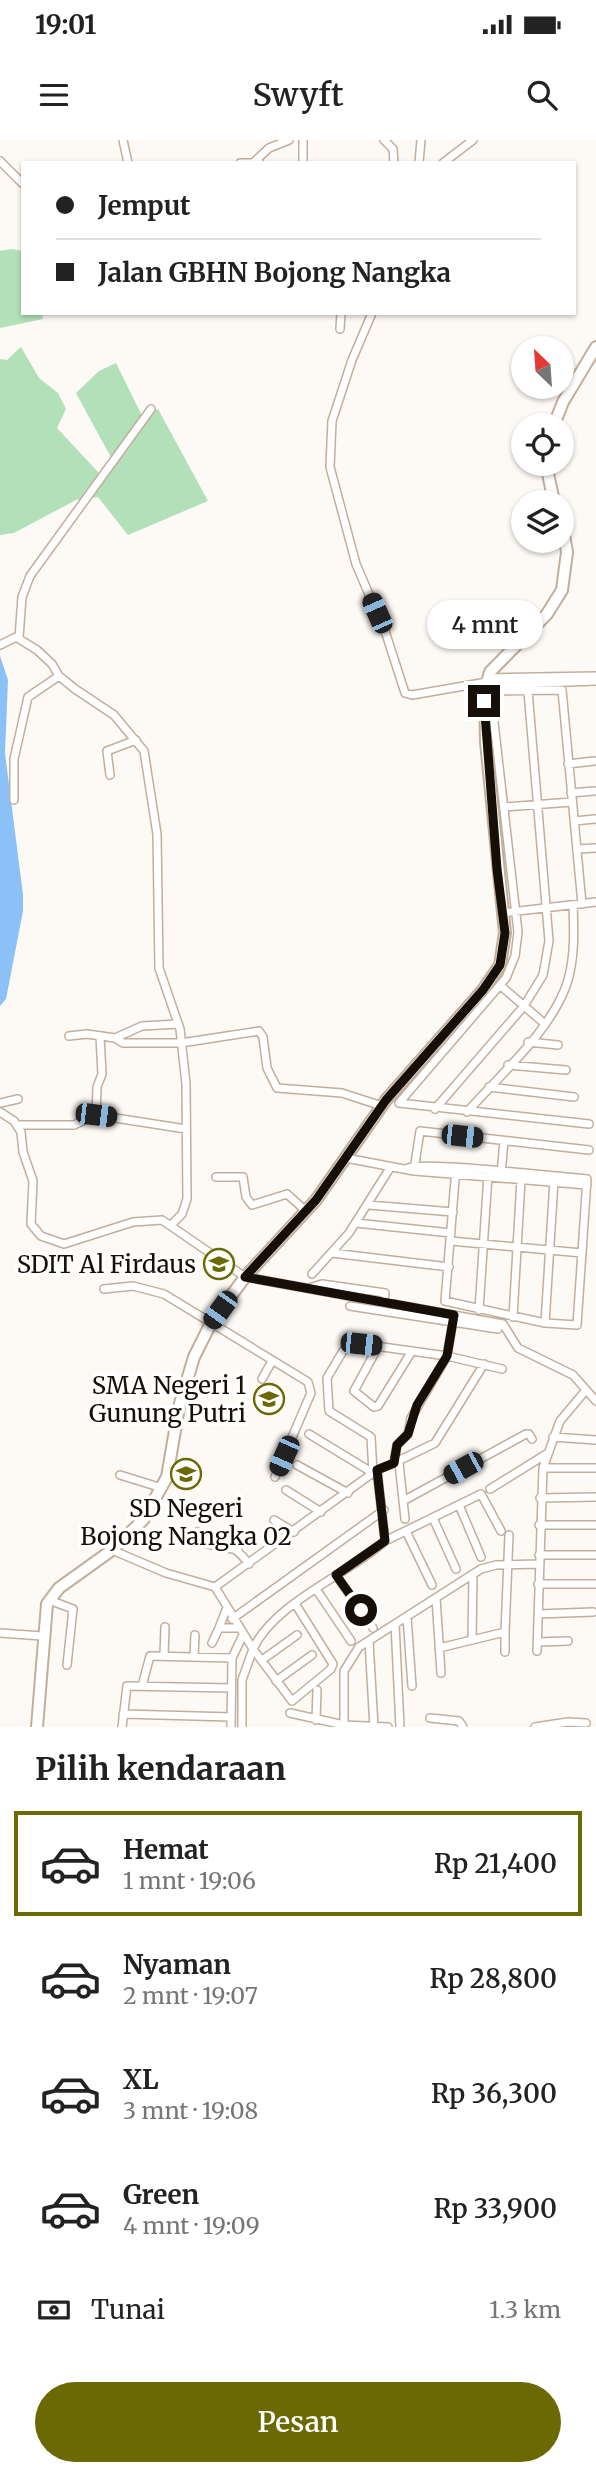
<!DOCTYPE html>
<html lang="id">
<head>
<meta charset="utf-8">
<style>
	body { margin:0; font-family:Merriweather,serif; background:#f2f2f2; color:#222; height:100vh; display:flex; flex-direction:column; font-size:26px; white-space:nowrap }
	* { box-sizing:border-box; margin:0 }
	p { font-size:23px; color:#767676 }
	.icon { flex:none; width:38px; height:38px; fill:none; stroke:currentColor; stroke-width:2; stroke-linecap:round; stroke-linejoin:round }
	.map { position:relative; height:1587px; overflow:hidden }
	.details { display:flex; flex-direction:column; background:#fff; flex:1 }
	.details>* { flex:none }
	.banner { position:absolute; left:21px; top:21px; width:555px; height:154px; border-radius:0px; box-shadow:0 2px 5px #0004; display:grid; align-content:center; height:154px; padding:0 35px; background:#fff }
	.needle { width:46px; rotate:335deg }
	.buttons { position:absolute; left:511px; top:196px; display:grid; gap:14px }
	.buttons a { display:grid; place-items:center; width:63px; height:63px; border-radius:50%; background:#fff; box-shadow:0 2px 5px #0004; font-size:35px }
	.end { position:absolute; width:32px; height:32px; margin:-16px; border:9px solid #160f08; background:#fff; box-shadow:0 0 0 4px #fff }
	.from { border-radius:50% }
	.bubble { position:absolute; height:49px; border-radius:24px; background:#fff; box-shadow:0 2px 5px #0004; font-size:23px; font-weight:600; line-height:49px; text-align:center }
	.car { position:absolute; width:21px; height:42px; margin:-21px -10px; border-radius:9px; box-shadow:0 0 5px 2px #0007; background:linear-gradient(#222 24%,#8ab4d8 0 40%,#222 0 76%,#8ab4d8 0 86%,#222 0) }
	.banner b { display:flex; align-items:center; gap:24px; height:66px; font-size:26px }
	.banner b+b { border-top:2px solid #e0e0e0 }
	.banner i { width:18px; height:18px; background:#222 }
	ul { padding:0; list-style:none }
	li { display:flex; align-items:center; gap:21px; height:105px; margin:0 14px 10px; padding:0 21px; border:4px solid transparent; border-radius:0px }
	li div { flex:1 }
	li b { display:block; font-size:26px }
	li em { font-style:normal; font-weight:600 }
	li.on { border-color:#6b6903 }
	li>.icon { width:63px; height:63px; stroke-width:1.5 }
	h2 { padding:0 35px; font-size:32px; line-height:84px }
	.pay { display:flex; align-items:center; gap:18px; height:77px; padding:0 35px; font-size:26px }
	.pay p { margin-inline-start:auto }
	.cta { display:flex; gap:14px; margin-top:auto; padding:14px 35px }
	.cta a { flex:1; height:80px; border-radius:42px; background:#6b6903; color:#fff; font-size:28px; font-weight:600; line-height:80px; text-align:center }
	.status { display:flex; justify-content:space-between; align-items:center; height:49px; padding:0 35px; background:#fff; direction:ltr }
	.status svg { height:19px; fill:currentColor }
	header { display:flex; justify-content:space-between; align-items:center; height:91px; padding:0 35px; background:#fff; font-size:32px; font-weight:600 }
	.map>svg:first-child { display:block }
</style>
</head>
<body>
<div class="status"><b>19:01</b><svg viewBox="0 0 49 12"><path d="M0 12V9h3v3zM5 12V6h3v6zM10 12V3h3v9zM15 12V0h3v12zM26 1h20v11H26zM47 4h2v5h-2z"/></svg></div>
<header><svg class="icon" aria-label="menu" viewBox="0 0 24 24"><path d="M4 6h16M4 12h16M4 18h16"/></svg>Swyft<svg class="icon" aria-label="search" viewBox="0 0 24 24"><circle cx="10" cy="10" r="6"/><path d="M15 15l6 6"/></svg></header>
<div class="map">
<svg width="596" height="1587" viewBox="0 0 596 1587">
	<rect width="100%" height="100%" fill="#fdf9f4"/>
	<!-- green -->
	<path fill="#b2e1b9" d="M11 109 23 111V173H42L43 179 0 188V111Z
		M21 207 39 238 58 253 66 269 57 288 99 333 113 321 76 253 99 231 116 223 143 278 158 269 208 361 128 395 98 357 76 360 14 393 0 395V219L7 220Z"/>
	<!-- water -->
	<path fill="#8bc1f7" d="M0 516 8 540 5 613 23 755V771L6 859 0 866Z"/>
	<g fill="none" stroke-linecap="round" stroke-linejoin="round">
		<!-- street casing -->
		<g stroke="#c3ae9b" stroke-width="10">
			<path id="street" d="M123 0 128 23
				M384 0 393 9 394 23
				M0 21 23 44
				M254 22 269 8 289 0
				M240 23H260
				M303 23V0
				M419 23 421 0
				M443 23 473 0
				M372 173 352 220 332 281 330 327 356 424 386 494 405 553 412 555 487 542
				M340 189 341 173
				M19 498 22 457 30 436 151 269
				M0 505 16 497 37 510 52 524 59 536 75 549 114 575 144 611 157 694 159 828 180 889 186 944 187 1059 182 1074 171 1085
				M487 538 596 536
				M486 545 596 541
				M568 624 594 621
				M110 635 107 611 136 600
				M571 653 594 651
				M14 660V619L28 557 59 536
				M504 667 572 662
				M574 681 595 679
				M577 709 596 708
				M582 764 562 550 494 551 491 556 518 792 515 816 506 838 399 963 589 984
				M502 773 596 762
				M501 846 545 884
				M69 896 87 894 115 898 142 886 178 884
				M115 898 123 903H181L259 891 263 897 267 928 277 948 342 953 382 966
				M528 902 558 905
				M508 925 566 930
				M489 947 574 957
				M0 963 18 959
				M435 969 524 866 543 835 549 801 528 551
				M0 972 14 981 21 992 23 1012 33 1041 31 1084 41 1096 64 1104 133 1082 162 1080 245 1137 503 1184 518 1208 573 1235 596 1261
				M467 972C500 935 554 888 568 840 575 815 574 790 573 765
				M96 975 97 947 102 934 100 896
				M18 985H74L96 975 186 989
				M346 1018 414 1031 587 1045
				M408 1028C423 1021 560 1037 587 1039L577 1185 545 1183 445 1161 456 1028
				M414 1030 420 991 589 1010
				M501 1034 504 1001
				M216 1037H243L246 1057 252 1065 287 1054 306 1071
				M369 1065 453 1072
				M356 1083 451 1093
				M451 1101 582 1113
				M332 1113 449 1127
				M312 1134 349 1093 390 1028
				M309 1148 322 1144 385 1153 384 1161
				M104 1149 133 1146 164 1154 308 1242 311 1253 275 1337
				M350 1166 498 1189
				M479 1170 488 1035
				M513 1177 521 1040
				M545 1183 554 1041
				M379 1205 354 1251 374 1267 378 1266 412 1211
				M262 1239 272 1221
				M309 1294 373 1333
				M553 1297 596 1300
				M394 1323 435 1303 484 1224
				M399 1323 405 1379
				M297 1325 348 1353
				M543 1328H595
				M373 1333 371 1297 329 1271 327 1238 343 1211 354 1203 447 1216 502 1229
				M120 1335 162 1348
				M490 1349 548 1313
				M286 1350 321 1372
				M540 1358 596 1357
				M403 1361 526 1294H529L532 1299
				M459 1365 481 1417
				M433 1378 456 1429
				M274 1380 294 1392
				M539 1385H596
				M406 1391 432 1445
				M385 1401 481 1354 501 1391
				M112 1410 166 1433 215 1447 253 1509 242 1540V1587
				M238 1410 191 1401 197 1392C221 1400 234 1404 249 1424
				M539 1415H596
				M336 1435 373 1488
				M538 1444H596
				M215 1447 377 1330 394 1323 397 1305 408 1294 411 1278 447 1216 454 1175
				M316 1449 351 1501
				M436 1458 441 1533
				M49 1460 73 1469 67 1525
				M296 1465 333 1524 331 1529 292 1561 253 1509C274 1463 347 1435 385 1401L377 1330
				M226 1470 219 1488H238
				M538 1474 593 1472
				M407 1477 412 1546
				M232 1479 384 1370
				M395 1484 400 1587
				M505 1492V1512
				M0 1493 42 1496
				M472 1500 473 1434
				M369 1501 374 1587
				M538 1502 568 1501
				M212 1503 219 1488
				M439 1508 505 1492 509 1395
				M537 1511 543 1328 560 1281 586 1250
				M164 1516 165 1487
				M194 1517 195 1495
				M262 1520 297 1495
				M276 1541 312 1515
				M142 1546 150 1516 232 1518
				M290 1573 344 1585
				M123 1574 231 1577
				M430 1578 459 1581 463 1587
				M316 1580 317 1550
				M122 1587 127 1546 231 1548
				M231 1587 232 1518 243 1495
				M388 1587 344 1585V1531L359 1507 481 1429 496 1425 539 1424
				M535 1587 568 1582 586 1583"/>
		</g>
		<!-- secondary casing -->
		<g stroke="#c3ae9b" stroke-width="14">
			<path id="secondary" d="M554 285 563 262 596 207
				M546 324 554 362
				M37 1587 47 1464 59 1448 112 1410 143 1380 167 1337 179 1267 194 1217 211 1183 245 1137 316 1060 386 960 483 850 500 825 505 793 486 602 485 550 490 532 547 474 562 450 567 412 562 384"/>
		</g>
		<!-- street -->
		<use href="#street" stroke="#fff" stroke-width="7"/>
		<!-- secondary -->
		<use href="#secondary" stroke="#fff" stroke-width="10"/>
	</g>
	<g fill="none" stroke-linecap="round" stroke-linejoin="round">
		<!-- route -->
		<path stroke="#160f08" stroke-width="9" d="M361 1470 336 1435 385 1401 377 1330 394 1323 397 1305 408 1294 417 1265 447 1216 454 1175 245 1137 316 1060 386 960 483 850 500 825 505 793 497 729 484 561"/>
	</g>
	<!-- icons -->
	<defs>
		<g id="school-ring" transform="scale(1.575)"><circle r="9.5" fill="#fff" stroke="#6b6903" stroke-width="1.5"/><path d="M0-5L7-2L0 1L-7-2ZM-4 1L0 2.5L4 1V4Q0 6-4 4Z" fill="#6b6903"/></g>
	</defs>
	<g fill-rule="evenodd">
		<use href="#school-ring" x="219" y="1124"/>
		<use href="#school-ring" x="269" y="1259"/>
		<use href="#school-ring" x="186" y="1334"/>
	</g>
	<g text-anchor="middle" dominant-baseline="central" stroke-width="7" stroke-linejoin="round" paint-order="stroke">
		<!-- poi labels -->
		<g font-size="24" fill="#160f08" stroke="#fff" text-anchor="end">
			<text x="196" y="1124">SDIT Al Firdaus</text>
			<text x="246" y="1245">SMA Negeri 1<tspan x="246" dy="28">Gunung Putri</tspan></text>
			<text x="186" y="1368" text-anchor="middle">SD Negeri<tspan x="186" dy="28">Bojong Nangka 02</tspan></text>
		</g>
	</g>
</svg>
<div class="buttons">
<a><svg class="needle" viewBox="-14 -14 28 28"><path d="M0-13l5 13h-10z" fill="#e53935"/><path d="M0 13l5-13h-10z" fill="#767676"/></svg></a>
<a><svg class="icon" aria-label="locate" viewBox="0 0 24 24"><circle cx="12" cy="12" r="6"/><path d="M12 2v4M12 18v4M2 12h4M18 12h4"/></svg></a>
<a><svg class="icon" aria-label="layers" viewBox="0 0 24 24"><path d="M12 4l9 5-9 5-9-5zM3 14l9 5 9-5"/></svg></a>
</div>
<i class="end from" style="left:361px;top:1470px"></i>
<i class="end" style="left:484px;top:561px"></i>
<div class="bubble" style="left:427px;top:460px;width:116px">4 mnt</div>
<i class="car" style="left:377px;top:473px;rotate:336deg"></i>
<i class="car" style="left:96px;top:975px;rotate:97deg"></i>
<i class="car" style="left:462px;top:996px;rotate:96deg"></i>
<i class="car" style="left:220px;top:1170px;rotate:216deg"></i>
<i class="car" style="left:361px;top:1204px;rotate:96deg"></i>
<i class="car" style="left:284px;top:1316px;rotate:204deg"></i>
<i class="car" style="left:463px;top:1328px;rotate:241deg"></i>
<div class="banner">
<b><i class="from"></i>Jemput</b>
<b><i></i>Jalan GBHN Bojong Nangka</b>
</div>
</div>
<section class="details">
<h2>Pilih kendaraan</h2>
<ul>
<li class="on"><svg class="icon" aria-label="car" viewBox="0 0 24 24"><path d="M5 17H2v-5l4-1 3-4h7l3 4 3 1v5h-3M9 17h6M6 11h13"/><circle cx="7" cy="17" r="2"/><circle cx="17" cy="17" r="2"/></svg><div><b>Hemat</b><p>1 mnt · 19:06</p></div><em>Rp 21,400</em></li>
<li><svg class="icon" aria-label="car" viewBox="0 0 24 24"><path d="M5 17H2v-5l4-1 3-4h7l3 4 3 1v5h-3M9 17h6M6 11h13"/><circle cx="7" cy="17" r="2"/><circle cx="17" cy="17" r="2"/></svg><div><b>Nyaman</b><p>2 mnt · 19:07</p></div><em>Rp 28,800</em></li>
<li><svg class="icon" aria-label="car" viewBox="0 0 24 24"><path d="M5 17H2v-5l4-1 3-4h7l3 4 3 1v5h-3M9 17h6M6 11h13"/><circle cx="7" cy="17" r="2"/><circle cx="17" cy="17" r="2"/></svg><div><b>XL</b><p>3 mnt · 19:08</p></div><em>Rp 36,300</em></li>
<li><svg class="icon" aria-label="car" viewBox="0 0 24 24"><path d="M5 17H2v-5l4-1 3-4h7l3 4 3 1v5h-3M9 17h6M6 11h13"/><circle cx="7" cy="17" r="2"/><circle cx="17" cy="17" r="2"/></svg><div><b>Green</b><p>4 mnt · 19:09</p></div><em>Rp 33,900</em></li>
</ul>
<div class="pay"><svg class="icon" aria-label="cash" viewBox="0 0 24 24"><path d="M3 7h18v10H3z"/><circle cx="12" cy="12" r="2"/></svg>Tunai<p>1.3 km</p></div>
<div class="cta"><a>Pesan</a></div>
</section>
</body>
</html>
